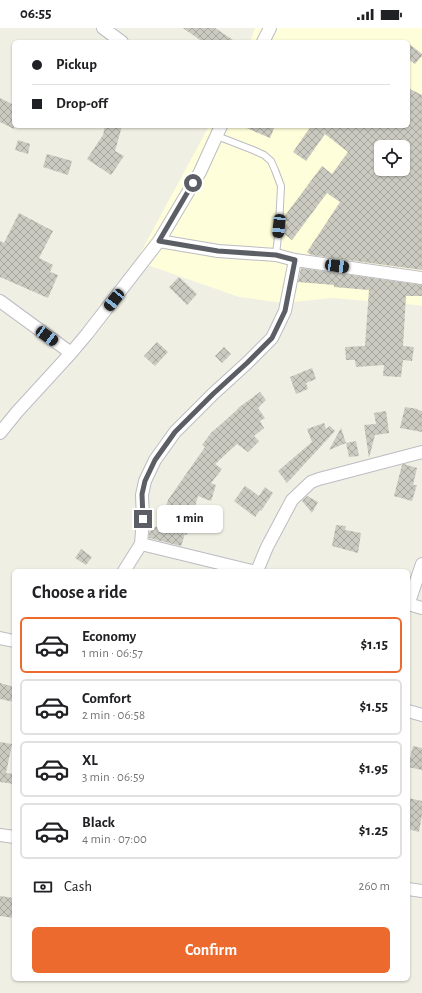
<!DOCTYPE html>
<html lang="en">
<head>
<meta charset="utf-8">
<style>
	body { margin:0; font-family:"Alegreya Sans",sans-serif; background:#f6f6f6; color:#202124; height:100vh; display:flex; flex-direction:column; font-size:15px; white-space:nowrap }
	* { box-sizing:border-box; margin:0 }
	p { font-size:13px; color:#757577 }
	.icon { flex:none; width:22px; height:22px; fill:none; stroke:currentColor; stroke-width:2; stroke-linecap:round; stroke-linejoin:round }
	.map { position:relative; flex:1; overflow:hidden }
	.drawer { position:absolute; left:12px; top:541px; width:398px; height:412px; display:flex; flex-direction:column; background:#fff; border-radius:6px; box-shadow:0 1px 3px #0004 }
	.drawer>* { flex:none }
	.hud { position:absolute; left:12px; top:12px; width:398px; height:88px; border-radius:6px; box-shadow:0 1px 3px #0004; display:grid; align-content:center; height:88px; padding:0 20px; background:#fff }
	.fabs { position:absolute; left:374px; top:112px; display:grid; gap:8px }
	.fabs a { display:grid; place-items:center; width:36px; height:36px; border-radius:6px; background:#fff; box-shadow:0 1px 3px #0004; font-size:20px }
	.end { position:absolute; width:18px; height:18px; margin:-9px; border:5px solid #5c5e65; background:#fff; box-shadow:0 0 0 2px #fff }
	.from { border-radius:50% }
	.bubble { position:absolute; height:28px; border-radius:6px; background:#fff; box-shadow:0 1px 3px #0004; font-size:13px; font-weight:700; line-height:28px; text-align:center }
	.car { position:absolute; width:12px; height:24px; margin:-12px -6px; border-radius:5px; box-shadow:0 0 3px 1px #0007; background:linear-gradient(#222 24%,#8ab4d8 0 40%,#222 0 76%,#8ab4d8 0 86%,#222 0) }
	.hud b { display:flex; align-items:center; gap:14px; height:38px; font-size:15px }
	.hud b+b { border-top:1px solid #e0e0e0 }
	.hud i { width:10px; height:10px; background:#202124 }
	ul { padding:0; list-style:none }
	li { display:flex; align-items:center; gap:12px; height:56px; margin:0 8px 6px; padding:0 12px; border:2px solid #e0e0e0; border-radius:6px }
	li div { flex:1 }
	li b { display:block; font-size:15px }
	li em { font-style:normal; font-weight:700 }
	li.on { border-color:#ec6a2d }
	li>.icon { width:36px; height:36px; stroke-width:1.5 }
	h2 { padding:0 20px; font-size:18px; line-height:48px }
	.pay { display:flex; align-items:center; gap:10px; height:44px; padding:0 20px; font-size:15px }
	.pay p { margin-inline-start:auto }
	.primary-button { display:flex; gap:8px; margin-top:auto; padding:8px 20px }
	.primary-button a { flex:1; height:46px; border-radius:6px; background:#ec6a2d; color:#fff; font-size:16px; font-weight:700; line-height:46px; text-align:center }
	.status { display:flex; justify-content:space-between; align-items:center; height:28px; padding:0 20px; background:#fff; direction:ltr }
	.status svg { height:11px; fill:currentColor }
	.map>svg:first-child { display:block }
</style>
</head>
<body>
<div class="status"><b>06:55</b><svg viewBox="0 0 49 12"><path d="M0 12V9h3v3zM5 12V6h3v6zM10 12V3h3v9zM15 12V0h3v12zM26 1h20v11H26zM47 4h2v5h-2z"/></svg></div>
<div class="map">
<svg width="422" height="965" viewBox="0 0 422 965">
	<defs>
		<pattern id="building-cross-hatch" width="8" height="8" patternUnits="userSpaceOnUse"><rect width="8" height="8" fill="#cacac0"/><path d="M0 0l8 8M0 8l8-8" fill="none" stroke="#a7a7a0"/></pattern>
	</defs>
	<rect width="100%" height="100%" fill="#efefe4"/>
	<!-- commercial -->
	<path fill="#fefeda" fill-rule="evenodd" d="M255 0H422V278L417 277 332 270 283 275 239 269 136 233 209 98H408V14H250ZM381 119H403V141H381Z"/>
	<!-- building -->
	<path fill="url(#building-cross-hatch)" fill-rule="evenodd" d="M183 0H215L236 14H203Z
		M408 15 422 26V28L415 36 408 31Z
		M408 60 422 67V242L311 227 307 224 340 174 327 165 292 212 283 205V201L288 194 284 191V189L322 138 332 146 348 124 325 106 306 133 293 124 311 98H408ZM381 119H403V141H381Z
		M0 70 14 77V101L0 94Z
		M105 98H122L115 123 124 128 111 147 87 131 103 107Z
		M242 98H275L270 110Z
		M18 112 30 116 28 126 15 122Z
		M47 126 72 133 68 147 43 139Z
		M19 185 53 203 39 230 53 237 50 244 58 247 48 270 0 249V213L4 215Z
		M301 240 422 257V268H406L403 318 414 319 412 333 403 332 401 349 383 348 384 337 356 339 355 332H346L345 319 365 318 369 262 334 259V257L298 254Z
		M179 249 197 266 187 277 169 259Z
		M157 314 168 324 155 338 144 328Z
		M224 319 231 326 222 335 215 328Z
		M312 340 316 351 306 355 308 361 296 366 290 349Z
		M260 364 266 372 258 380 265 390 260 393 264 400 254 408 259 413 248 424 237 416 215 436 222 441 211 455 216 457 211 473 198 468 187 507 185 506 181 518 149 510V504L161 495 168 472 184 449 205 419 202 417 211 405 238 381V380Z
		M405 379 418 381V382L422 383V404L400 400Z
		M386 383 389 405 375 407 369 430 364 397 376 396 374 385Z
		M324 395 326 401 330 398 335 403 287 455 278 443 312 414 307 401Z
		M341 400 346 415 329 422Z
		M356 413 359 428 349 429 346 415Z
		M404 436 417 440 413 457H417L412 473 394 468 402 437Z
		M245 458 259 468 265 459 273 465 261 483 260 482 255 489 234 473Z
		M307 468 318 474 312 485 302 473Z
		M336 497 346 498 345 502 361 505 358 525 332 518Z
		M81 521 92 529 86 537 75 530Z
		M0 655 14 659V674L0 671Z
		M0 714 12 716 6 745 14 746V756L0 754Z
		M413 718 422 720V742L408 739Z
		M408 770 422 773V787L419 804 408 801Z
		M0 868 14 870V890L0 888Z"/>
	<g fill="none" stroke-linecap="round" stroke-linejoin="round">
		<!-- lane casing -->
		<g stroke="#bcbcc3" stroke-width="8">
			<path id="lane" d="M217 108 253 122 264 127 271 133 275 142 281 158 279 198 276 227"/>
		</g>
		<!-- street casing -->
		<g stroke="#bcbcc3" stroke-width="14">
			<path id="street" d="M103 0 122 14
				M263 14 270 0
				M159 213 218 223 276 227 295 232 422 250
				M0 273 71 325
				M0 405 17 384 71 325 87 306 159 213 200 144 221 98
				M141 516 143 491 142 467 145 453 155 432 175 404 213 366 247 335 272 310 285 283 295 232
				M124 543 141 516 252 543
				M257 543 267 519 292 472 311 454 319 451 422 424
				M408 576 422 580
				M408 577 422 536
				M0 610 14 613
				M408 683 422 687
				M0 807 14 809
				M408 861 422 863"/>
		</g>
		<!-- lane -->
		<use href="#lane" stroke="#fff" stroke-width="6"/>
		<!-- street -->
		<use href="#street" stroke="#fff" stroke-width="12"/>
	</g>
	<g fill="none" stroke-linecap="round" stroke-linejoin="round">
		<!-- route -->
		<path stroke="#5c5e65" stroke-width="5" d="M143 491 142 466 145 453 155 432 175 404 213 366 247 335 272 310 285 283 295 232 276 227 218 223 159 213 193 155"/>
	</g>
</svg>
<div class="fabs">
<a><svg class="icon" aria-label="locate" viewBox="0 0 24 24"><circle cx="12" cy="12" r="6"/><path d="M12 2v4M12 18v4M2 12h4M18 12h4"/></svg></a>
</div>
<i class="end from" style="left:193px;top:155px"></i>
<i class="end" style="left:143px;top:491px"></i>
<div class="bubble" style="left:157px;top:477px;width:66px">1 min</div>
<i class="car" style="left:279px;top:198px;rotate:186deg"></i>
<i class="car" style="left:337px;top:238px;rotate:98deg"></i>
<i class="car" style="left:114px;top:272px;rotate:218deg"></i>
<i class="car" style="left:47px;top:308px;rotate:126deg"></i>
<div class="hud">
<b><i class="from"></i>Pickup</b>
<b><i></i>Drop-off</b>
</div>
<section class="drawer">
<h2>Choose a ride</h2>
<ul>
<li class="on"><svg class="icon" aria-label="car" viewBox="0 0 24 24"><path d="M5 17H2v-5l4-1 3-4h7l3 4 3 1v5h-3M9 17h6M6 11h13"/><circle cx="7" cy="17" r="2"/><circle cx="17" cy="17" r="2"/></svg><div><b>Economy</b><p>1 min · 06:57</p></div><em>$1.15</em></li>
<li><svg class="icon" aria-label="car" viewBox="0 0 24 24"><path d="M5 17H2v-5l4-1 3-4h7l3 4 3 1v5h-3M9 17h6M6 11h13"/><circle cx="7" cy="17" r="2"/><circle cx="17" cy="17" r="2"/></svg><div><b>Comfort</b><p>2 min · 06:58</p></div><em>$1.55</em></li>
<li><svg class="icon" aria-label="car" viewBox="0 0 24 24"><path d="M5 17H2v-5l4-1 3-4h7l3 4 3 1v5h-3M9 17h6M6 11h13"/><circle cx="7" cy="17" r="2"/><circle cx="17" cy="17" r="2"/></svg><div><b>XL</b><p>3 min · 06:59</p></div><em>$1.95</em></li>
<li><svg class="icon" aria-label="car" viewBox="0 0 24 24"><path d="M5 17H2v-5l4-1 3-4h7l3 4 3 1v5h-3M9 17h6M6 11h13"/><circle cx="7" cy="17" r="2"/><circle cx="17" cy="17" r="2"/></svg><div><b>Black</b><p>4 min · 07:00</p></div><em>$1.25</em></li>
</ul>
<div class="pay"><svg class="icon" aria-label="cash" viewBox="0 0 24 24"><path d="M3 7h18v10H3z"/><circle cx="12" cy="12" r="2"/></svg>Cash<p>260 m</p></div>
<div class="primary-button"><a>Confirm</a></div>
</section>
</div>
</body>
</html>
